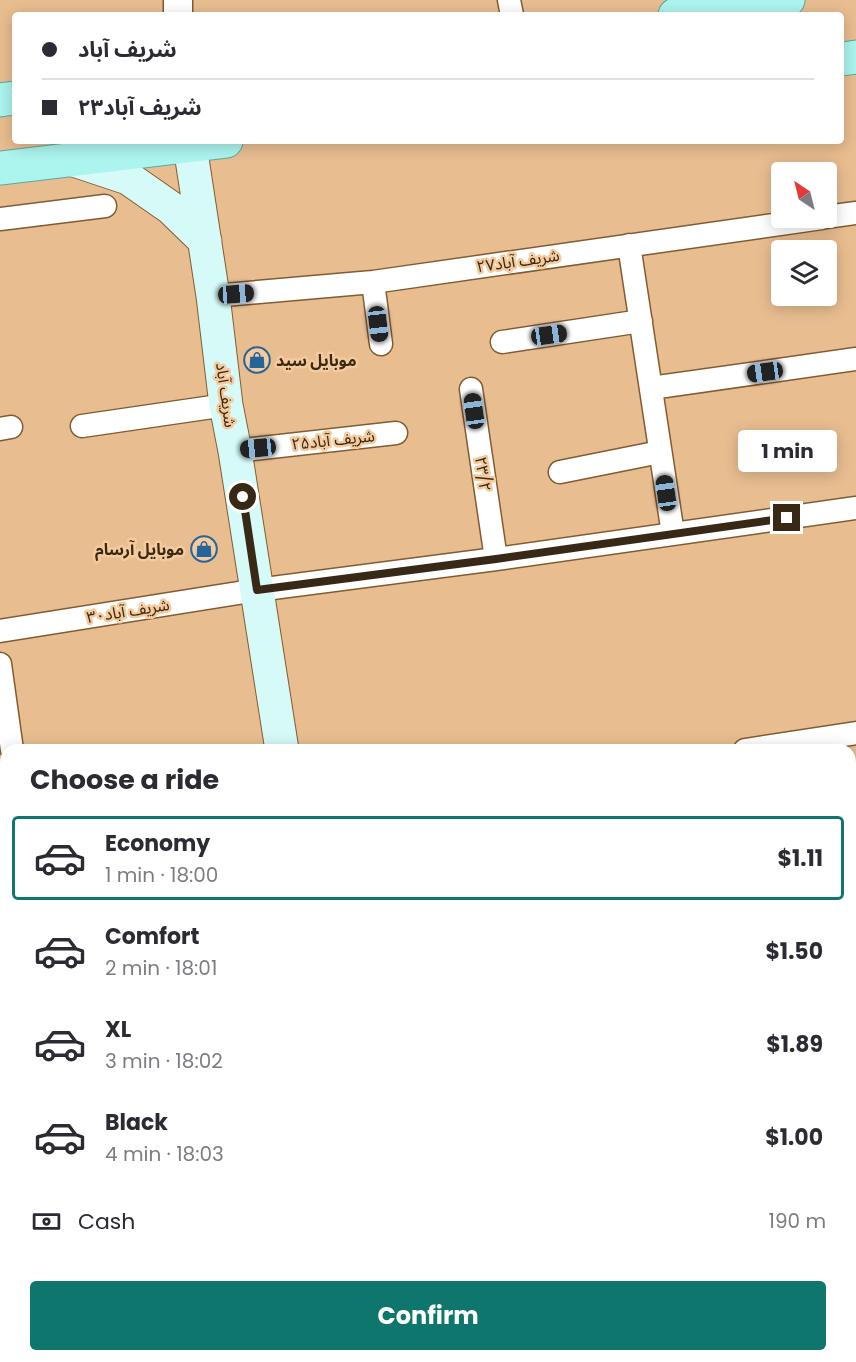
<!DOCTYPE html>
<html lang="en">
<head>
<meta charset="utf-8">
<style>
	body { margin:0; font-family:Poppins,"Noto Sans Arabic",sans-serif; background:#f7f7f7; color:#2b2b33; height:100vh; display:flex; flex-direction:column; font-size:22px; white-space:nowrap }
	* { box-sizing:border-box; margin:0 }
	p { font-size:20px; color:#7c7c81 }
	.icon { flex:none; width:33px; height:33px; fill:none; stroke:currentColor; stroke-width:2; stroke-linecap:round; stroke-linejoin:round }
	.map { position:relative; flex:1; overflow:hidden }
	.sheet { position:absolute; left:0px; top:744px; width:856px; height:618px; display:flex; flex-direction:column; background:#fff; border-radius:18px 18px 0 0; box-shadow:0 3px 15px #0003 }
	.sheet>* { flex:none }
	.top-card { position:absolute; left:12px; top:12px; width:832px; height:132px; border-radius:6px; box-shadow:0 3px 15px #0003; display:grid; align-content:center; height:132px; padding:0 30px; background:#fff }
	.needle { width:39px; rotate:325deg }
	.controls { position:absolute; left:771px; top:162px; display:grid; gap:12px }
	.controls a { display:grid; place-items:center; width:66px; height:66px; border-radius:6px; background:#fff; box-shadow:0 3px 15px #0003; font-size:30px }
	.end { position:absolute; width:27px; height:27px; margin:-14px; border:8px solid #382816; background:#fff; box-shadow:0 0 0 3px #fff }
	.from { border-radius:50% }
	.bubble { position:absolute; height:42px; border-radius:6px; background:#fff; box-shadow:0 3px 15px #0003; font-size:20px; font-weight:700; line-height:42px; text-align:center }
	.car { position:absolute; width:18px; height:36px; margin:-18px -9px; border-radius:8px; box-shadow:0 0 4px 2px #0007; background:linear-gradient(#222 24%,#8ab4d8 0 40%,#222 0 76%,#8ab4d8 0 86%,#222 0) }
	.top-card b { display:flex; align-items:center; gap:21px; height:57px; font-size:22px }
	.top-card b+b { border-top:2px solid #e1e1e2 }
	.top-card i { width:15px; height:15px; background:#2b2b33 }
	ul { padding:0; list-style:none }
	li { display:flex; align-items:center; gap:18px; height:84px; margin:0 12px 9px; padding:0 18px; border:3px solid transparent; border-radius:6px }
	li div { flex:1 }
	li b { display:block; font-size:22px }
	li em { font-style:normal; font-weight:700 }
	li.active { border-color:#0f766e }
	li>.icon { width:54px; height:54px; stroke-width:1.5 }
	h2 { padding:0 30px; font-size:27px; line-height:72px }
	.pay { display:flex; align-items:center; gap:15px; height:66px; padding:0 30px; font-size:22px }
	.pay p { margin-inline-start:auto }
	.action { display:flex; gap:12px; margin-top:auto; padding:12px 30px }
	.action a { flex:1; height:69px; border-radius:6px; background:#0f766e; color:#fff; font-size:24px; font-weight:700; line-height:69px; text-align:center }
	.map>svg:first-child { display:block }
</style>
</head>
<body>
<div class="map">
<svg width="856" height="1362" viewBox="0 0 856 1362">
	<rect width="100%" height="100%" fill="#e8bd90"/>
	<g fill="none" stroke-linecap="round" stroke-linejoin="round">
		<!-- minor casing -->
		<g stroke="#815c31" stroke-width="25">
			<path id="minor" d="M509 0 512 15
				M826 217 856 213
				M0 219 105 206
				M629 245 673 534
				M373 282 381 344
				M213 296 373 282 822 218
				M502 342 641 321
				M651 388 856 359
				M471 389 496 559
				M82 426 226 405
				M0 429 11 427
				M235 451 396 433
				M560 472 660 452
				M0 631 257 590 496 559 856 508
				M0 664 12 750
				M745 750 856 733
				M0 806 6 805
				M0 892H6
				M850 989 856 988
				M0 1062H6
				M850 1156 856 1203
				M17 1356 18 1362
				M566 1356V1362
				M672 1356 673 1362
				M759 1356 760 1362"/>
		</g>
		<!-- tertiary casing -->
		<g stroke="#815c31" stroke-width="31">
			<path id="tertiary" d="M178 0V15"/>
		</g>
		<!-- secondary casing -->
		<g stroke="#815c31" stroke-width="35">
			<path id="secondary" d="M190 146 213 296 226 405 235 451 282 750
				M71 159 128 178 171 208 205 241
				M0 1286H6
				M850 1307H856
				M372 1356 373 1362"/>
		</g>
		<!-- primary casing -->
		<g stroke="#5fa89b" stroke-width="35">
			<path id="primary" d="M675 15 788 0
				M842 59 856 57
				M0 100 15 98
				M0 168 226 141"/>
		</g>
		<!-- minor -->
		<use href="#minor" stroke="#fff" stroke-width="22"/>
		<!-- tertiary -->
		<use href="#tertiary" stroke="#fff" stroke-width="28"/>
		<!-- secondary -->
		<use href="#secondary" stroke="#d5faf7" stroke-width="33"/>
		<!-- primary -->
		<use href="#primary" stroke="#acf4ee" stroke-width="33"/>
	</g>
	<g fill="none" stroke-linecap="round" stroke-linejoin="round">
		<!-- route -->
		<path stroke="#382816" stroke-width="8" d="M243 497 257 590 496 559 787 518"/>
	</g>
	<!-- icons -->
	<defs>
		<g id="shop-ring" transform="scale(1.35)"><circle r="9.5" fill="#f5ca9d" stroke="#25659b" stroke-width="1.5"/><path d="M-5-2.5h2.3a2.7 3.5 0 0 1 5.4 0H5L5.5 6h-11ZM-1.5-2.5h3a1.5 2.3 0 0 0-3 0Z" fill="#25659b"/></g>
	</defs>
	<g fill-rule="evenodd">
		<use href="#shop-ring" x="257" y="360"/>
		<use href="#shop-ring" x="204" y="549"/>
	</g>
	<g text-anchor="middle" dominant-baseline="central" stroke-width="5" stroke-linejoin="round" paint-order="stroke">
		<!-- street labels -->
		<g font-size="16" fill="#382816" stroke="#f5ca9d">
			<text transform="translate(518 261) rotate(-8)">شریف آباد۲۷</text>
			<text transform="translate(226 395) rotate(82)">شریف آباد</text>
			<text transform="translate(333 440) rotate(-6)">شریف آباد۲۵</text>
			<text transform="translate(483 474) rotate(82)">۲۳/۲</text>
			<text transform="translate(128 611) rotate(-9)">شریف آباد۳۰</text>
		</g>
		<!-- poi labels -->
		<g font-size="16" font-weight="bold" fill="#382816" stroke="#f5ca9d" text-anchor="start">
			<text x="276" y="360">موبایل سید</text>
			<text x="184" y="549" text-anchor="end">موبایل آرسام</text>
		</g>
	</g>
</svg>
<div class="controls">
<a><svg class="needle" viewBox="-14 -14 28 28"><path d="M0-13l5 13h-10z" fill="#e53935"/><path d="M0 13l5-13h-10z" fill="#7c7c81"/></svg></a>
<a><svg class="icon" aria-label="layers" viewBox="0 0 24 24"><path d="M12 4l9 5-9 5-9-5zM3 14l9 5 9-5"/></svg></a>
</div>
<i class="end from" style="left:243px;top:497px"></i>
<i class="end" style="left:787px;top:518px"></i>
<div class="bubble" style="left:738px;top:430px;width:99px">1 min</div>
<i class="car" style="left:236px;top:294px;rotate:86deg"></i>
<i class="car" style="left:378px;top:324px;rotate:173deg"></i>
<i class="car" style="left:549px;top:335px;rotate:82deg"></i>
<i class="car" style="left:765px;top:372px;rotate:262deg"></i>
<i class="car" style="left:474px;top:411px;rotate:352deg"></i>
<i class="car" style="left:258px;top:448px;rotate:264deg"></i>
<i class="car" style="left:666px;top:493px;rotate:352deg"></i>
<div class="top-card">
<b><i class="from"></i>شریف آباد</b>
<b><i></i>شریف آباد۲۳</b>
</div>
<section class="sheet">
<h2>Choose a ride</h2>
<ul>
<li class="active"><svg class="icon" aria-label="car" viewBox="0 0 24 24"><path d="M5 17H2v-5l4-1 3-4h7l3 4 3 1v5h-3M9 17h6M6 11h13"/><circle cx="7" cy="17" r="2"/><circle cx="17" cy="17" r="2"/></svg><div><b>Economy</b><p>1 min · 18:00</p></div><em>$1.11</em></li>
<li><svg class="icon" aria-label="car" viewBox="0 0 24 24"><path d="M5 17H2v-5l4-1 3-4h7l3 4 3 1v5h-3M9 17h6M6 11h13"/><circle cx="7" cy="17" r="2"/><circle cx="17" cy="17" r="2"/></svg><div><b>Comfort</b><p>2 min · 18:01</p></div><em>$1.50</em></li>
<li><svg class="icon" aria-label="car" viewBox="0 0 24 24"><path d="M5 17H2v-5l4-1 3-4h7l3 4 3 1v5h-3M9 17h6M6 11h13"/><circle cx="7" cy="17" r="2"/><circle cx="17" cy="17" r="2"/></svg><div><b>XL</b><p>3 min · 18:02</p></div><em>$1.89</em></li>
<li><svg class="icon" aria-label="car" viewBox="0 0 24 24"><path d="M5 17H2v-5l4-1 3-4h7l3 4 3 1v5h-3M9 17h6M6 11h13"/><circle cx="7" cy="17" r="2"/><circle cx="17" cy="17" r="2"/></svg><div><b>Black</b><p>4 min · 18:03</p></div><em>$1.00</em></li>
</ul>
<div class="pay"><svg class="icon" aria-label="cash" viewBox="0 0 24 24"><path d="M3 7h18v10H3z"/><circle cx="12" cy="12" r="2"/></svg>Cash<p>190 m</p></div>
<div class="action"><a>Confirm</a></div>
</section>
</div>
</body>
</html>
